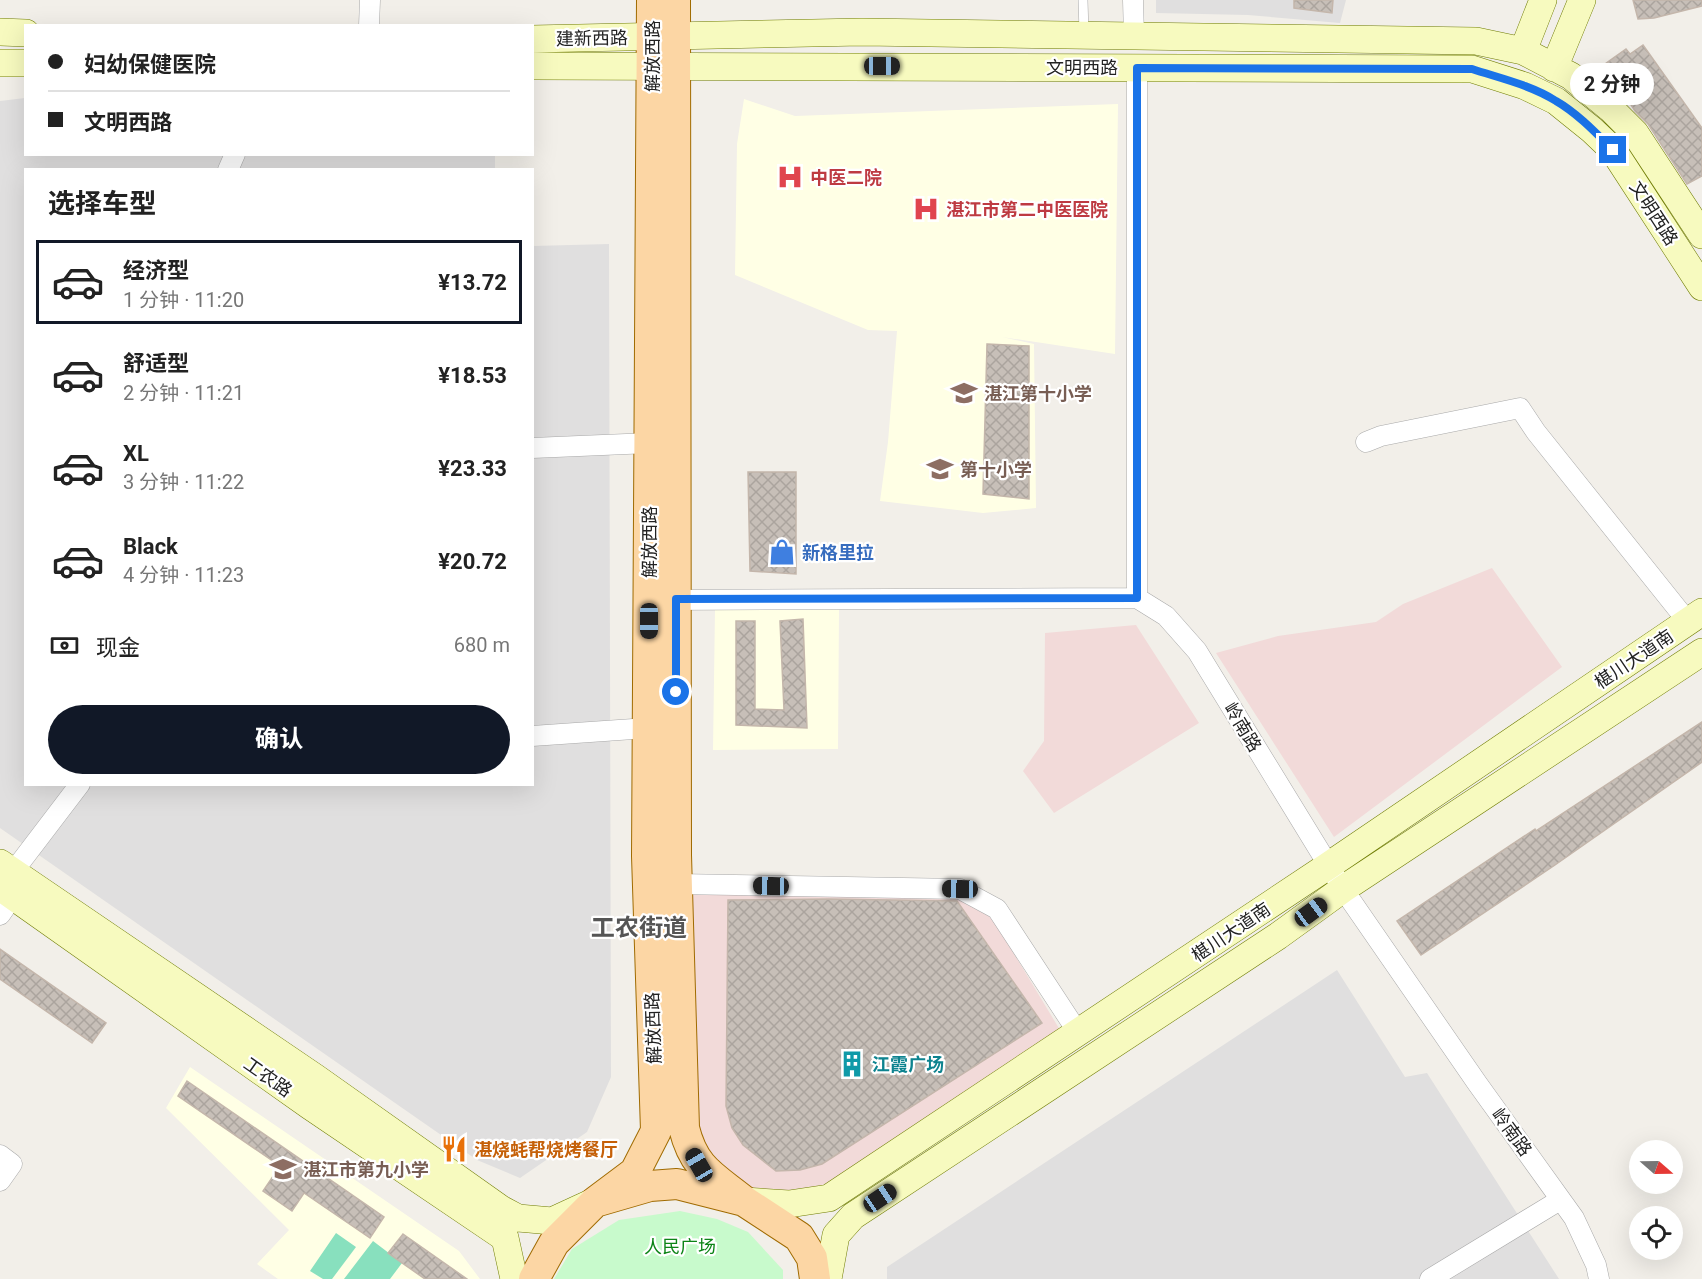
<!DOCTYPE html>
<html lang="zh">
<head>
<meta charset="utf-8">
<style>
	body { margin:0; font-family:Roboto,"Noto Sans SC",sans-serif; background:#f2f2f2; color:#222; height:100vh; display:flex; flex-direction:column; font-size:22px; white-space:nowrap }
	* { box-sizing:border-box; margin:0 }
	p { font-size:20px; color:#767676 }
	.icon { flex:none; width:33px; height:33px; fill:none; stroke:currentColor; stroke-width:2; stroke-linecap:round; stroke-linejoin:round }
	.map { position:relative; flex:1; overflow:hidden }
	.side { position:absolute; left:24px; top:168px; width:510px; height:618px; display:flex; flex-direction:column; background:#fff; border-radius:0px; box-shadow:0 6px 24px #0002 }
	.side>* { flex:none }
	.banner { position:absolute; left:24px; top:24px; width:510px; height:132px; border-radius:0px; box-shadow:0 6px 24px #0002; display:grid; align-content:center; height:132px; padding:0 24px; background:#fff }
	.needle { width:39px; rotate:110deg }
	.buttons { position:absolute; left:1629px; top:1140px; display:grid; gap:12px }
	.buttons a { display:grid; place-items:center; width:54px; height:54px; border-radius:50%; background:#fff; box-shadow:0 6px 24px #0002; font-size:30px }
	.end { position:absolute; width:27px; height:27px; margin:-14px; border:8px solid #1a73e8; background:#fff; box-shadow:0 0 0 3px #fff }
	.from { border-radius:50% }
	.bubble { position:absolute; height:42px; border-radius:21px; background:#fff; box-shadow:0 6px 24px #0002; font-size:20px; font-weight:700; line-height:42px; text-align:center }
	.car { position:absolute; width:18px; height:36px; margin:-18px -9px; border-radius:8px; box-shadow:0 0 4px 2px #0007; background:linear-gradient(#222 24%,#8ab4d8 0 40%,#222 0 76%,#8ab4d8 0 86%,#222 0) }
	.banner b { display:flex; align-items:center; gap:21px; height:57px; font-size:22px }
	.banner b+b { border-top:2px solid #e0e0e0 }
	.banner i { width:15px; height:15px; background:#222 }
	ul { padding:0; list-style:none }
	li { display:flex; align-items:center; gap:18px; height:84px; margin:0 12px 9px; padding:0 12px; border:3px solid transparent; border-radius:0px }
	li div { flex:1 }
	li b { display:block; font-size:22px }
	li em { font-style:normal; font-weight:700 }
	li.active { border-color:#111827 }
	li>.icon { width:54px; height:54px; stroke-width:1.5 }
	h2 { padding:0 24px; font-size:27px; line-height:72px }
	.pay { display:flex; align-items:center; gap:15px; height:66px; padding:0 24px; font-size:22px }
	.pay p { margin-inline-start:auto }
	.cta { display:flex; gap:12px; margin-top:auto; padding:12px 24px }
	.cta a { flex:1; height:69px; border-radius:36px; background:#111827; color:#fff; font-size:24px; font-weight:700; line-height:69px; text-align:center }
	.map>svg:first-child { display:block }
</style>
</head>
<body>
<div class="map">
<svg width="1702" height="1279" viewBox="0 0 1702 1279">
	<defs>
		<pattern id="building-cross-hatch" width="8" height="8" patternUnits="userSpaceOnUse" patternTransform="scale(1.5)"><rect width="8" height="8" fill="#c7bfb8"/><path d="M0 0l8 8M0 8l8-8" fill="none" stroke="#aba49e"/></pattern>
	</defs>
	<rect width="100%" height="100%" fill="#f2efe9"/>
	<!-- residential -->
	<path fill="#e0dfdf" d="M1156 0H1346L1340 23 1248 15 1156 13Z
		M25 98 26 154 495 155V170H26V784H532L533 246 609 244 611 1077 587 1132 520 1178 477 1160 0 828V101Z
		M1337 970 1405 1077 1427 1073 1559 1279H887V1267Z"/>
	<!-- commercial -->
	<path fill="#f2dad9" d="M1492 568 1562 667 1334 837 1216 653 1278 636 1376 622 1403 604Z
		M1136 625 1199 723 1054 813 1023 771 1044 741 1045 633Z
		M687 892 958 893 990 914 1060 1030 829 1183 786 1195 747 1192 708 1159 695 1131Z"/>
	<!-- education -->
	<path fill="#ffffe5" d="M744 99 795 116 1118 104 1115 354 1002 337 1034 344 1036 508 983 513 880 501 888 442 897 331 868 330 735 275 737 144Z
		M715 609H839L838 749 713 750Z
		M190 1067 459 1251 480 1279H278L257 1264 289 1230 166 1108Z"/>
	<!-- park -->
	<path fill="#c8facc" d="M680 1211 717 1219 748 1232 783 1270V1279H554L572 1249 619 1220Z"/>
	<!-- pitch -->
	<path fill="#88e0be" d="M336 1233 356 1247 332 1279H323L310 1271Z
		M373 1241 402 1263 390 1279H344Z"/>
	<!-- building -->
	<path fill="url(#building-cross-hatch)" stroke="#c4b6ab" stroke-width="1.5" d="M1294 0H1333L1332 13 1294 8Z
		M1633 0H1702V6L1654 18 1638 19Z
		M1643 45 1702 128V176L1687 184 1648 124 1635 111 1605 64 1626 49 1630 54Z
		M987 344 1029 346V499L983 494Z
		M748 472H796V574L750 571Z
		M803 619 807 728 736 725V621H755V709L784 710 780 621Z
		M1702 722V762L1555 865 1421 955 1397 921 1535 829 1536 831Z
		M828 899 957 901 1042 1023 822 1164 800 1170 776 1171 743 1145 732 1128 726 1106 728 900Z
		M0 949 106 1023 92 1043 0 979Z
		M187 1081 384 1217 370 1238 304 1193 292 1211 263 1191 280 1166 178 1096Z
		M403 1234 467 1279H425L388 1253Z"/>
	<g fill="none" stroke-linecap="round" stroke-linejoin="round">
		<!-- lane casing -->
		<g stroke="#a9a9a9" stroke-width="10">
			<path id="lane" d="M1083 0 1084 33"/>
		</g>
		<!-- street casing -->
		<g stroke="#a9a9a9" stroke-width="21">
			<path id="street" d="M1133 0 1134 36
				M369 26 370 0
				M228 170 235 154
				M1366 442 1381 436 1520 408 1536 432 1688 622
				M532 448 650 443
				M1137 598V67
				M664 600 1137 598 1166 616 1197 651 1343 889 1477 1083 1574 1218 1596 1265 1599 1279
				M532 736 648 728
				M13 872 80 784
				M677 884 960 889 997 909 1079 1034
				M0 915 21 885
				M0 1155 12 1164 0 1181
				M1430 1279 1560 1200"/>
		</g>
		<!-- secondary casing -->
		<g stroke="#707d05" stroke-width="28">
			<path id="secondary" d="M0 32 26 33
				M532 39 862 32 1476 41 1523 51 1571 76 1611 109 1635 133 1702 235
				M1523 51 1543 0
				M0 63H26
				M532 66 1472 69 1525 86 1556 101 1592 130 1613 150 1702 287
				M1554 68 1582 0
				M0 863 316 1078 501 1209 518 1218 552 1221 591 1203
				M0 887 310 1106 505 1238 514 1279
				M744 1201 789 1204 829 1198 1328 866 1702 612
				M828 1279 836 1235 853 1216 1278 936 1343 889 1702 652"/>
		</g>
		<!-- primary casing -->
		<g stroke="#a06b00" stroke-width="32">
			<path id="primary" d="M675 0 676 855 684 1128C694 1169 713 1176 744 1201
				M595 1202 635 1172 656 1131 647 856 652 0
				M534 1279 554 1243 595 1202 650 1186 677 1184 744 1201 799 1237 812 1258 815 1279"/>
		</g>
		<!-- lane -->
		<use href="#lane" stroke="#fff" stroke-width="9"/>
		<!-- street -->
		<use href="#street" stroke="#fff" stroke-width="20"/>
		<!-- secondary -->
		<use href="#secondary" stroke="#f7fabf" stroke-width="27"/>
		<!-- primary -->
		<use href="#primary" stroke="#fcd6a4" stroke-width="30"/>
	</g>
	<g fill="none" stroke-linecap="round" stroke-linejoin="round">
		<!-- route -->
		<path stroke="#1a73e8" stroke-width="8" d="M676 692V599L1137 598V68L1472 69C1499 78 1531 85 1556 101 1577 113 1596 133 1613 150"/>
	</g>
	<!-- icons -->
	<defs>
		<g id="hospital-bare" transform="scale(2.07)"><path d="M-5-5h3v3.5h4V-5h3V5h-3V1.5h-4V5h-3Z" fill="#e0444e" stroke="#fff" stroke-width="2.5" paint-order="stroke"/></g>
		<g id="school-bare" transform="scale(2.07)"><path d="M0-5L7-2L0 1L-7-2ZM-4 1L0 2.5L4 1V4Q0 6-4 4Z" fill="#8d6e63" stroke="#fff" stroke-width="2.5" paint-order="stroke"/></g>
		<g id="shop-bare" transform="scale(2.07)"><path d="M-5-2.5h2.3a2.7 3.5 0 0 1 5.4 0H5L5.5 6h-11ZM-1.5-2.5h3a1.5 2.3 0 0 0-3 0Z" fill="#3f7fe0" stroke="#fff" stroke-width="2.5" paint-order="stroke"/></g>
		<g id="building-bare" transform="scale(2.07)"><path d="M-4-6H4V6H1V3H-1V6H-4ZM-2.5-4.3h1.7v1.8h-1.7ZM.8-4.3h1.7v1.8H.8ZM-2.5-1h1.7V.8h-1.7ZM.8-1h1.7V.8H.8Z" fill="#0f9aa8" stroke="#fff" stroke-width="2.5" paint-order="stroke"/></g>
		<g id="restaurant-bare" transform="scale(2.07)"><path d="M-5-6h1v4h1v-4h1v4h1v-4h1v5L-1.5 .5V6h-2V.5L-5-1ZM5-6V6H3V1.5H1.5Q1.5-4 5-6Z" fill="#e8710a" stroke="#fff" stroke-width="2.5" paint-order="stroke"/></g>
	</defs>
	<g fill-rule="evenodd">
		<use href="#hospital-bare" x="790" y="177"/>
		<use href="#hospital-bare" x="926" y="209"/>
		<use href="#school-bare" x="964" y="393"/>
		<use href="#school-bare" x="940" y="469"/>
		<use href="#shop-bare" x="782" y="552"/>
		<use href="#building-bare" x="852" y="1064"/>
		<use href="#restaurant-bare" x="454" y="1149"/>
		<use href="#school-bare" x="283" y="1169"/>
	</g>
	<g text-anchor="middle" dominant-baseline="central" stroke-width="4.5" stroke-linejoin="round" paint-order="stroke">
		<!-- street labels -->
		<g font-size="18" fill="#222" stroke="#fff">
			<text transform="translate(592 38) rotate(-1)">建新西路</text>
			<text transform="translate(652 56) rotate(-90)">解放西路</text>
			<text x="1082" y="67">文明西路</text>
			<text transform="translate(1654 213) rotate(57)">文明西路</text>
			<text transform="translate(649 542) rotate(-90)">解放西路</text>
			<text transform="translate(1634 659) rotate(-34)">椹川大道南</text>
			<text transform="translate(1243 727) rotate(59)">岭南路</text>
			<text transform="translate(1231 932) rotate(-34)">椹川大道南</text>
			<text transform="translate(653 1028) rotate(-92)">解放西路</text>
			<text transform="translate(268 1077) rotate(35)">工农路</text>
			<text transform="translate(1512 1132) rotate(54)">岭南路</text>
		</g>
		<!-- health labels -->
		<g font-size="18" font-weight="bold" fill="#be3a42" stroke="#fff" text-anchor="start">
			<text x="810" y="177">中医二院</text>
			<text x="946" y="209">湛江市第二中医医院</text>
		</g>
		<!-- education labels -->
		<g font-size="18" font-weight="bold" fill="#785e54" stroke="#fff" text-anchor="start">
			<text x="984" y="393">湛江第十小学</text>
			<text x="960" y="469">第十小学</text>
			<text x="303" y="1169">湛江市第九小学</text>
		</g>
		<!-- shop labels -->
		<g font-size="18" font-weight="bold" fill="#366cbe" stroke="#fff" text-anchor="start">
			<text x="802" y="552">新格里拉</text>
		</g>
		<!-- culture labels -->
		<g font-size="18" font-weight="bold" fill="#0d838f" stroke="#fff" text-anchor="start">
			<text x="872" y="1064">江霞广场</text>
		</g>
		<!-- food labels -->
		<g font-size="18" font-weight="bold" fill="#c56008" stroke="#fff" text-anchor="start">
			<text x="474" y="1149">湛烧蚝帮烧烤餐厅</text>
		</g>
		<!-- park labels -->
		<g font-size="18" fill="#0c8416" stroke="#fff">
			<text x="680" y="1246">人民广场</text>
		</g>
		<!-- district labels -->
		<g font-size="24" font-weight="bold" fill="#555" stroke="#fff">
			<text x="639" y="928">工农街道</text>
		</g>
	</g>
</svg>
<div class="buttons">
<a><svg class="needle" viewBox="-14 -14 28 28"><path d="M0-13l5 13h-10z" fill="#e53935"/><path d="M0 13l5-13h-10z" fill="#767676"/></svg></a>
<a><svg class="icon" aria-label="locate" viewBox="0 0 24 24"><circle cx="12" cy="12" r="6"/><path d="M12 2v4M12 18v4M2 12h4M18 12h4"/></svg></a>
</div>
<i class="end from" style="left:676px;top:692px"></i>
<i class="end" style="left:1613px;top:150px"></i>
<div class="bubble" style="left:1570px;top:63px;width:84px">2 分钟</div>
<i class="car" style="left:882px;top:66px;rotate:90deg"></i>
<i class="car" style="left:649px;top:621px;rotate:180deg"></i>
<i class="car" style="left:771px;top:886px;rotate:271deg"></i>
<i class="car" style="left:960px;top:889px;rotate:271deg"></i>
<i class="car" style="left:1311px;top:912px;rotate:54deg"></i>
<i class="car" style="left:699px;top:1165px;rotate:330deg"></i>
<i class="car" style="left:880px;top:1198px;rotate:56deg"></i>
<div class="banner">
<b><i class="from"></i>妇幼保健医院</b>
<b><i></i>文明西路</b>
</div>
<section class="side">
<h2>选择车型</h2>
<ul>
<li class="active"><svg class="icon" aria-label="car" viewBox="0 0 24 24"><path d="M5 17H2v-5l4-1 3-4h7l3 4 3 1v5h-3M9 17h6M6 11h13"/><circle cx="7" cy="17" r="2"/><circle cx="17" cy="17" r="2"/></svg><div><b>经济型</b><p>1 分钟 · 11:20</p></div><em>¥13.72</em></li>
<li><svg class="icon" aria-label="car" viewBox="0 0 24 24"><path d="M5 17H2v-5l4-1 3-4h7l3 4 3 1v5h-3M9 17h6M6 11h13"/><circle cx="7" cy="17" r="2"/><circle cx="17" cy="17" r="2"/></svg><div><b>舒适型</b><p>2 分钟 · 11:21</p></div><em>¥18.53</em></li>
<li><svg class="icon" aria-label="car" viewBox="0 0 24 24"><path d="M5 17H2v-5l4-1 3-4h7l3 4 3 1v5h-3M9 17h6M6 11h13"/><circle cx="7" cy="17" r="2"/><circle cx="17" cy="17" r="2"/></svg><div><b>XL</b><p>3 分钟 · 11:22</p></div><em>¥23.33</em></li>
<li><svg class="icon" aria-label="car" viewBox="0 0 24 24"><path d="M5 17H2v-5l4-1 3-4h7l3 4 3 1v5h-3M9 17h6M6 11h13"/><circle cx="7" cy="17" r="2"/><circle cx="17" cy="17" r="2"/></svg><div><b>Black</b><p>4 分钟 · 11:23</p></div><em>¥20.72</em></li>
</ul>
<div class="pay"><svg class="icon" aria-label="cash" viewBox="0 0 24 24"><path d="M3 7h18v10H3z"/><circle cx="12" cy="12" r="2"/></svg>现金<p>680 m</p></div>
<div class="cta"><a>确认</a></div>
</section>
</div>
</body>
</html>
